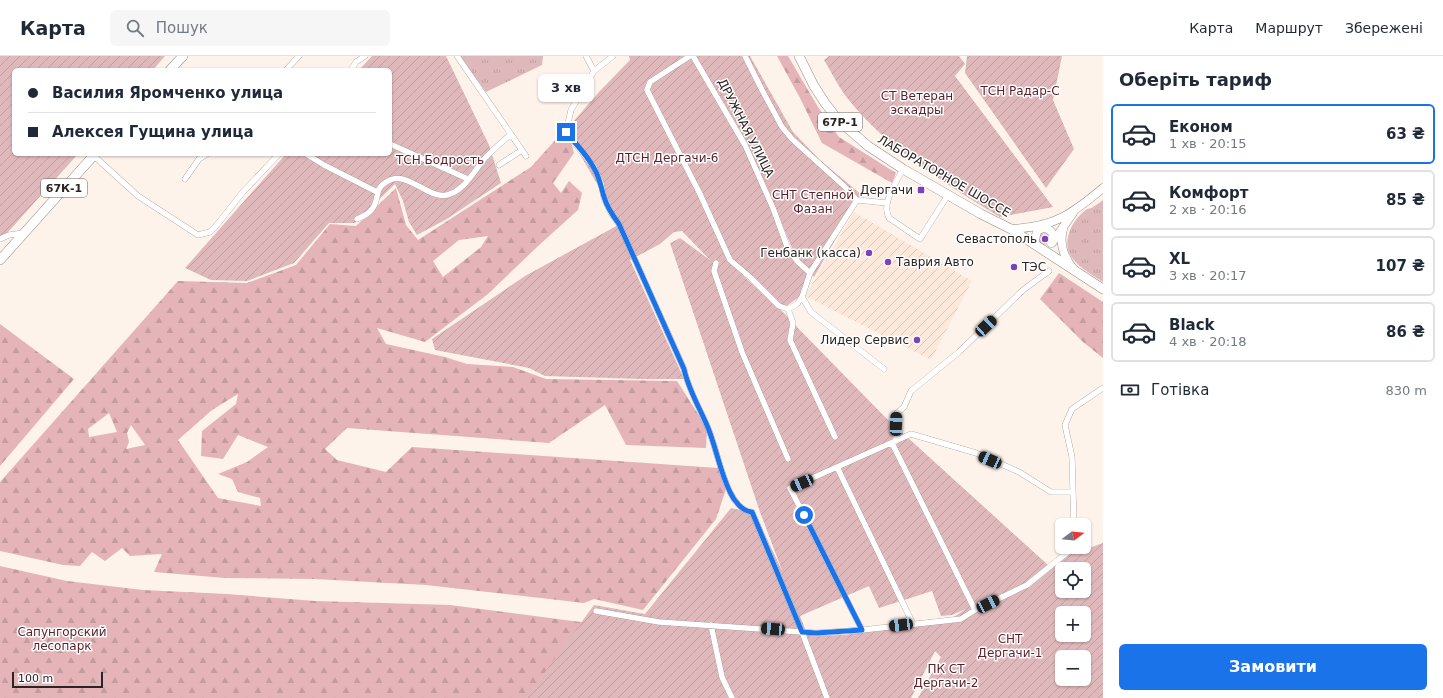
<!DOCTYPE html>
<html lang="uk">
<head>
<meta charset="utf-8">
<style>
	body { margin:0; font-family:"DejaVu Sans",sans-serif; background:#f6f6f7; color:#1f2937; height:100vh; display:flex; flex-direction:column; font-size:15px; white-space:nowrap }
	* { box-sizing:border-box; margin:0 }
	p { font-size:13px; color:#747a83 }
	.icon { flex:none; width:22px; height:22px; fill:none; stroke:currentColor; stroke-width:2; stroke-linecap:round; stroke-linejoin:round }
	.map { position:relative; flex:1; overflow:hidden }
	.sheet { display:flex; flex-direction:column; background:#fff; width:340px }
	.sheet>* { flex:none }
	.top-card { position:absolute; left:12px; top:12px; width:380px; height:88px; border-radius:6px; box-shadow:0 1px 3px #0004; display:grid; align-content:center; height:88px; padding:0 16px; background:#fff }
	.needle { width:26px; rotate:74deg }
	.buttons { position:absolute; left:1055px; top:462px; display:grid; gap:8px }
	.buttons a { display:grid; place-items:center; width:36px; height:36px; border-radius:6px; background:#fff; box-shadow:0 1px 3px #0004; font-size:20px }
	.scale { position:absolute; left:12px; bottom:10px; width:91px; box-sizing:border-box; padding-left:4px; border:2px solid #2a2522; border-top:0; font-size:11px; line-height:14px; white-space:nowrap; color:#2a2522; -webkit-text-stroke:3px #fff; paint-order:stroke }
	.end { position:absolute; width:18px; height:18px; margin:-9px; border:5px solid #1a73e8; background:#fff; box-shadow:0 0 0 2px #fff }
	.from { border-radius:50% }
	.bubble { position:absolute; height:28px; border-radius:6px; background:#fff; box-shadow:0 1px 3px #0004; font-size:13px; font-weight:800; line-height:28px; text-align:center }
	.car { position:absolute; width:12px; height:24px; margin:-12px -6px; border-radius:5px; box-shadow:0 0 3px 1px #0007; background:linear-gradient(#222 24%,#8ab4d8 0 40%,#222 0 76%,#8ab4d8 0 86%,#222 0) }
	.top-card b { display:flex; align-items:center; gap:14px; height:38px; font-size:15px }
	.top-card b+b { border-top:1px solid #e0e1e3 }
	.top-card i { width:10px; height:10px; background:#1f2937 }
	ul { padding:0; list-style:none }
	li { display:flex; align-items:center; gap:12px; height:60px; margin:0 8px 6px; padding:0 8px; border:2px solid #e0e1e3; border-radius:6px }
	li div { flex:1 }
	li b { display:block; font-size:15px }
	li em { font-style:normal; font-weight:800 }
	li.on { border-color:#1a73e8 }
	li>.icon { width:36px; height:36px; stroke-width:1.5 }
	h2 { padding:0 16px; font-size:18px; line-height:48px }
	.pay { display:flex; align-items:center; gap:10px; height:44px; padding:0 16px; font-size:15px }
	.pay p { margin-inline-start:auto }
	.cta { display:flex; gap:8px; margin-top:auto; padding:8px 16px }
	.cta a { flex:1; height:46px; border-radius:6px; background:#1a73e8; color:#fff; font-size:16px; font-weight:800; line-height:46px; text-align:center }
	header { display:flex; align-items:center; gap:24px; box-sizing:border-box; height:56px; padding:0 20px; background:#fff; border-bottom:1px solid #e0e1e3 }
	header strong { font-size:19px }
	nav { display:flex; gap:22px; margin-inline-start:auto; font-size:14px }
	.search { width:280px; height:36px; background:#f6f6f7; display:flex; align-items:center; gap:10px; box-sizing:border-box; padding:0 14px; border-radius:6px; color:#747a83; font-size:15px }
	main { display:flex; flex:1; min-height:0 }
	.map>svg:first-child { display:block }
</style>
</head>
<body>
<header>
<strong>Карта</strong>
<div class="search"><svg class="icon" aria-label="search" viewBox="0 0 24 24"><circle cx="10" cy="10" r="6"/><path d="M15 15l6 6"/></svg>Пошук</div>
<nav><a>Карта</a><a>Маршрут</a><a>Збережені</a></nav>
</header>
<main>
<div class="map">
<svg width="1103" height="642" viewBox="0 0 1103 642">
	<defs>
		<pattern id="industrial-furrows" width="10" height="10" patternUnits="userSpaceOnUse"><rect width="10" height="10" fill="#fde9db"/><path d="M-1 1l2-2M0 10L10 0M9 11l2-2" fill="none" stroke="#d9c8bc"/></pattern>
		<pattern id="grass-tufts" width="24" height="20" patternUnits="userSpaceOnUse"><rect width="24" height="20" fill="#deb8bb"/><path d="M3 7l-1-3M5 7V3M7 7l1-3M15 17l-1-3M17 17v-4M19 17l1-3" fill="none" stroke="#bf9ea0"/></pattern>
		<pattern id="forest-firs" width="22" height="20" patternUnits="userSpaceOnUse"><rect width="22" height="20" fill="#e4b4b8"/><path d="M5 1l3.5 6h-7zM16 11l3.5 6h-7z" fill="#c49b9e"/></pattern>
		<pattern id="garden-furrows" width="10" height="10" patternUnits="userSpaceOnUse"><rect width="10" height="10" fill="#deb8bb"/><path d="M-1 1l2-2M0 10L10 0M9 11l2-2" fill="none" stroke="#bf9ea0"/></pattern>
	</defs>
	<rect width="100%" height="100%" fill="#fef3eb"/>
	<!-- industrial -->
	<path fill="url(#industrial-furrows)" d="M854 156 972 225 931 304 805 240Z"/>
	<!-- grass -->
	<path fill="url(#grass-tufts)" d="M459 0H543L542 9 486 36Z
		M1103 144V226C1082 212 1058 201 1071 172 1074 165 1081 157 1087 153 1088 153 1092 152 1093 151 1097 149 1100 146 1103 144Z
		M1045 177 1050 179 1048 188 1044 189 1040 187 1039 182 1041 178Z"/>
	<!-- forest -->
	<path fill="url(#forest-firs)" fill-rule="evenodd" d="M777 0H788L818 51 839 81 896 117 892 127 822 87 800 42Z
		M567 71 574 97 553 127 561 137 569 125 582 137 578 154 537 191 488 238 425 286 377 272 386 288 445 301 467 308 513 311 546 323 677 325 707 372 706 392 626 389 605 349 549 387 347 372 325 393 337 404 386 416 412 391 718 412 727 430 716 463 643 554 594 543 584 547 426 529 314 523 225 522 154 516 162 498 130 500 122 492 105 505 92 496 80 510 63 509 0 495V426L178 225 247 227 296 209 330 168 356 170 396 132 406 169 418 184 531 111ZM488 180 481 191 443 221 433 205 459 184ZM238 338 236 348 202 375 201 400 223 403 238 379 268 391 247 406 218 418 232 423 238 436 260 442 261 450 218 442 178 384 212 354ZM109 357 117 376 89 381 88 373ZM131 369 145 389 126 393 129 386 127 377Z
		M1059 217 1103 246V302L1083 286 1040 243Z
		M0 268 74 323 0 410Z
		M0 510 67 525 143 534 227 538 315 545 450 549 588 567 527 642H0Z"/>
	<!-- garden -->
	<path fill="url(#garden-furrows)" fill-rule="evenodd" d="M0 0H165L153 14H14V98H78L0 185Z
		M372 0H446L489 89 501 127 445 164 417 179 409 166 403 145 395 128 355 167H329L294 207 247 225 211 224 185 212 286 98H390V14H359Z
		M629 0H750L793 76 820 104 863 140 842 172 814 221 804 211 809 218 799 241 785 251 737 214 785 258 793 267 885 361 1048 509 1066 500 1103 487V642H918L941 601 935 595 911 642H526L594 549 645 558 731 452 755 457 783 517 760 456 670 187 680 182 710 204 682 175 674 176 660 188 630 204 684 323H641L545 320 529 312 435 294 432 283 525 220 620 168 566 74 599 36 630 4ZM765 132 774 149 794 197 790 193ZM1062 513H1084V535H1062ZM869 530 879 552 932 535 941 560 952 559 966 553 949 564 844 579 808 580 800 560ZM1062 557H1084V579H1062ZM1062 601H1084V623H1062Z
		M829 0H959L965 8 955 20 1053 151 1000 161C946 128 888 93 848 43 839 32 832 17 824 4Z
		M967 0H1062L1053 44 1074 93 1046 132 965 17Z"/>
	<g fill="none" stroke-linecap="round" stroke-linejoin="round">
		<!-- street casing -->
		<g stroke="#968a81" stroke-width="6">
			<path id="street" d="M457 0 526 100
				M586 0 594 15
				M613 0 594 15 571 54 566 76 594 111 601 127 604 142 611 157 619 168 684 313C688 332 698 349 706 367 716 389 719 414 730 436 734 445 742 455 752 456L802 576 827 642
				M690 0 650 26 647 34 700 138 730 204 751 222 779 250 788 253 797 248 802 241
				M693 0 745 89 773 152 788 193 798 206 810 217
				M745 0 762 34 782 71 792 83 844 130 857 144
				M286 14 299 0
				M351 14 356 6 365 0
				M390 88 468 123
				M306 98 324 109 377 136
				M94 100 138 140 198 179 210 176 216 170 243 136 279 98
				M499 109 522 94
				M903 113C896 127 881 147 889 162L920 183 948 139
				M185 123 199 103 207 98
				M357 163C362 161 369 158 372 153 381 142 372 132 390 124 408 116 429 143 447 139 465 135 475 113 486 101 494 93 503 85 511 78
				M0 183 9 179 24 177
				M716 207 714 215 742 296 788 403
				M788 253 793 267 790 284 835 381
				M884 313 811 256 802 241 810 217 857 144 887 147
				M896 385V358L904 351 911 335 959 296 1023 234 1049 215
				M892 387 975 554
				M837 411 913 568
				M1074 469 1072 401 1065 369 1072 353 1103 332
				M596 555 659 566 816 577 862 574 961 563 975 554 1027 529 1074 491
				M711 569 722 621 732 642
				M862 574 790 432 911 378 976 397 1019 416 1051 436H1073"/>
		</g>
		<!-- secondary casing -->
		<g stroke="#968a81" stroke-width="9">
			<path id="secondary" d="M1042 172C1051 172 1056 179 1051 187
				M1011 173C1054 171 1071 159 1103 132
				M1063 173C1059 189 1064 201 1074 214
				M1052 187 1073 157
				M1034 188 1037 175 1045 171"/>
		</g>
		<!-- primary casing -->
		<g stroke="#968a81" stroke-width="10">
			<path id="primary" d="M799 0 814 30 825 47 838 64 868 90 903 113 981 158 1011 173 1103 233
				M170 14 183 0
				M0 204 95 98"/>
		</g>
		<!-- street -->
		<use href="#street" stroke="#fff" stroke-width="5.5"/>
		<!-- secondary -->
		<use href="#secondary" stroke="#fff" stroke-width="8"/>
		<!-- primary -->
		<use href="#primary" stroke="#fff" stroke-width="9"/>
	</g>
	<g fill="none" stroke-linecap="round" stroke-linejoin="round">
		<!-- route -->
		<path stroke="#1a73e8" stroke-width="5" d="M566 76C575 87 587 99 594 112 600 122 601 131 604 141 607 151 613 160 619 168L684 313C688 332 698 349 706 367 716 389 719 414 730 436 734 445 742 455 752 456L802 576 816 577 862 574 804 459"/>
	</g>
	<!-- markers -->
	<g fill="#7e42b8" stroke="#fff" stroke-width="1.5">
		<rect x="917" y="130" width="8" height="8" rx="2"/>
		<circle cx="1045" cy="183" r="4"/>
		<circle cx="869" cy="197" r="4"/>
		<circle cx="888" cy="206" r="4"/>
		<circle cx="1014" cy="211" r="4"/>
		<circle cx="917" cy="284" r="4"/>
	</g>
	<g text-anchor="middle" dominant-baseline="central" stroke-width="3" stroke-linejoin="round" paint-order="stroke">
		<!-- shield labels -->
		<g fill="#fff" stroke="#6a6664" stroke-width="1">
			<rect x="818" y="57" width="44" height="18" rx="3"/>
			<rect x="41" y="123" width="46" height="18" rx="3"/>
		</g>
		<g font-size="11" font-weight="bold" fill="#2a2522">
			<text x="840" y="66">67Р-1</text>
			<text x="64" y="132">67К-1</text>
		</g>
		<!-- park labels -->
		<g font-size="12" fill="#5a1f29" stroke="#fff">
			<text x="1020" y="35">ТСН Радар-С</text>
			<text x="917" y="40">СТ Ветеран<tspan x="917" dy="14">эскадры</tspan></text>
			<text x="667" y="102">ДТСН Дергачи-6</text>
			<text x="440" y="104">ТСН Бодрость</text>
			<text x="813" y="139">СНТ Степной<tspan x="813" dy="14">Фазан</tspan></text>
			<text x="62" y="576">Сапунгорский<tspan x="62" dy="14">лесопарк</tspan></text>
			<text x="1010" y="583">СНТ<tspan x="1010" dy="14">Дергачи-1</tspan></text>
			<text x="946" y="613">ПК СТ<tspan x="946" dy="14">Дергачи-2</tspan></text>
		</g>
		<!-- street labels -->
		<g font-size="12" fill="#2a2522" stroke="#fff">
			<text transform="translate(746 72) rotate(63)">ДРУЖНАЯ УЛИЦА</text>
			<text transform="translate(944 120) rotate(30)">ЛАБОРАТОРНОЕ ШОССЕ</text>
		</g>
		<!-- poi labels -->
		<g font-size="12" fill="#2a2522" stroke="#fff" text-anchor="end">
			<text x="913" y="134">Дергачи</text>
			<text x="1037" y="183">Севастополь</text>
			<text x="861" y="197">Генбанк (касса)</text>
			<text x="896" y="206" text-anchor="start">Таврия Авто</text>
			<text x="1022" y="211" text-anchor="start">ТЭС</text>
			<text x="909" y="284">Лидер Сервис</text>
		</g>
	</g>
</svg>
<div class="buttons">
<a><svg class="needle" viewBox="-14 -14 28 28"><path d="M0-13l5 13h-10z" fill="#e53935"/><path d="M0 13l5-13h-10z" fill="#747a83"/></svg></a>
<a><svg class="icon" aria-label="locate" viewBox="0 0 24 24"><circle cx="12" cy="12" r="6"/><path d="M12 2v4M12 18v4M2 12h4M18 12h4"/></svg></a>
<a>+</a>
<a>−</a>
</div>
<div class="scale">100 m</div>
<i class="end from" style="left:804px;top:459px"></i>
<i class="end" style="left:566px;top:76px"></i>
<div class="bubble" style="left:538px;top:18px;width:56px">3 хв</div>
<i class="car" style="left:986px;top:270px;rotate:47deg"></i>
<i class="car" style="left:896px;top:368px;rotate:2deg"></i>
<i class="car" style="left:990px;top:404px;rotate:294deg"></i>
<i class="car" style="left:802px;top:427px;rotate:246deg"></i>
<i class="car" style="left:988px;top:548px;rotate:64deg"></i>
<i class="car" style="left:901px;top:569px;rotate:263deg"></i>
<i class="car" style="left:773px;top:573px;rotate:274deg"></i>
<div class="top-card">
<b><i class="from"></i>Василия Яромченко улица</b>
<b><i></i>Алексея Гущина улица</b>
</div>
</div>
<section class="sheet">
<h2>Оберіть тариф</h2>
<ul>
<li class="on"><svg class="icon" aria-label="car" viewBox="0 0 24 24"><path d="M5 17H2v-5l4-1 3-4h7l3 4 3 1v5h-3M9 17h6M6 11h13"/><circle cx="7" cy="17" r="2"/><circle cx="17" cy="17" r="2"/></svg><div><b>Економ</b><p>1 хв · 20:15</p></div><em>63 ₴</em></li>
<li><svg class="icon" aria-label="car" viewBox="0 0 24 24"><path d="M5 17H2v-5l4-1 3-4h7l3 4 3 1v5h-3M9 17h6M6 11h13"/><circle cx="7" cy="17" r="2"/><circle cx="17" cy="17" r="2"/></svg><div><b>Комфорт</b><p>2 хв · 20:16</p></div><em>85 ₴</em></li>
<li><svg class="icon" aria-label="car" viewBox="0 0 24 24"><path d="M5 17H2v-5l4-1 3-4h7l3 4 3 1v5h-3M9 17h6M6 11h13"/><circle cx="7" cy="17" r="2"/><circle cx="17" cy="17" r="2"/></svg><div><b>XL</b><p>3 хв · 20:17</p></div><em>107 ₴</em></li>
<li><svg class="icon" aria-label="car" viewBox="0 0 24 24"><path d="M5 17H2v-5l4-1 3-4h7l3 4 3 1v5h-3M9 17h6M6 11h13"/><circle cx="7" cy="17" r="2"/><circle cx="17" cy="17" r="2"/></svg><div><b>Black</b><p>4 хв · 20:18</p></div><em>86 ₴</em></li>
</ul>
<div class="pay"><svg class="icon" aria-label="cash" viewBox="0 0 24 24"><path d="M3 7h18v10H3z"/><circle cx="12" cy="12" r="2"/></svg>Готівка<p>830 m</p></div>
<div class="cta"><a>Замовити</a></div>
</section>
</main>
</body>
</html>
